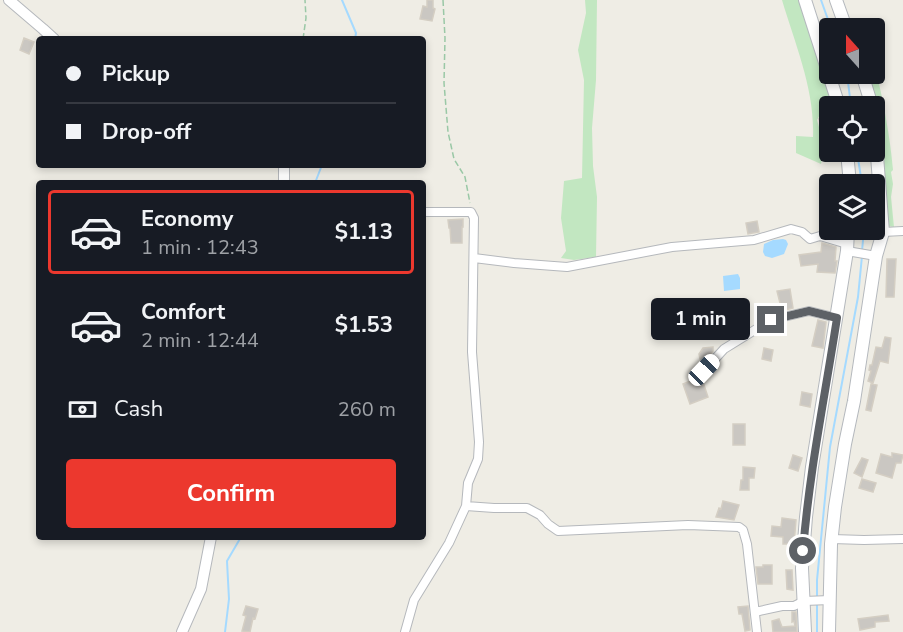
<!DOCTYPE html>
<html lang="en">
<head>
<meta charset="utf-8">
<style>
	body { margin:0; font-family:"Nunito Sans",sans-serif; background:#20242c; color:#f1f3f6; height:100vh; display:flex; flex-direction:column; font-size:22px; white-space:nowrap }
	* { box-sizing:border-box; margin:0 }
	p { font-size:20px; color:#9ea1a6 }
	.icon { flex:none; width:33px; height:33px; fill:none; stroke:currentColor; stroke-width:2; stroke-linecap:round; stroke-linejoin:round }
	.map { position:relative; flex:1; overflow:hidden }
	.drawer { position:absolute; left:36px; top:180px; width:390px; height:360px; display:flex; flex-direction:column; background:#171b24; border-radius:6px; box-shadow:0 3px 9px #0003 }
	.drawer>* { flex:none }
	.hud { position:absolute; left:36px; top:36px; width:390px; height:132px; border-radius:6px; box-shadow:0 3px 9px #0003; display:grid; align-content:center; height:132px; padding:0 30px; background:#171b24 }
	.needle { width:39px; rotate:339deg }
	.buttons { position:absolute; left:819px; top:18px; display:grid; gap:12px }
	.buttons a { display:grid; place-items:center; width:66px; height:66px; border-radius:6px; background:#171b24; box-shadow:0 3px 9px #0003; font-size:30px }
	.end { position:absolute; width:27px; height:27px; margin:-14px; border:8px solid #5d6166; background:#fff; box-shadow:0 0 0 3px #fff }
	.from { border-radius:50% }
	.bubble { position:absolute; height:42px; border-radius:6px; background:#171b24; box-shadow:0 3px 9px #0003; font-size:20px; font-weight:700; line-height:42px; text-align:center }
	.car { position:absolute; width:18px; height:36px; margin:-18px -9px; border-radius:8px; box-shadow:0 0 4px 2px #0007; background:linear-gradient(#fff 24%,#345 0 40%,#fff 0 76%,#345 0 86%,#fff 0) }
	.hud b { display:flex; align-items:center; gap:21px; height:57px; font-size:22px }
	.hud b+b { border-top:2px solid #363941 }
	.hud i { width:15px; height:15px; background:#f1f3f6 }
	ul { padding:10px 0 0; list-style:none }
	li { display:flex; align-items:center; gap:18px; height:84px; margin:0 12px 9px; padding:0 18px; border:3px solid transparent; border-radius:6px }
	li div { flex:1 }
	li b { display:block; font-size:22px }
	li em { font-style:normal; font-weight:700 }
	li.selected { border-color:#ec382e }
	li>.icon { width:54px; height:54px; stroke-width:1.5 }
	.pay { display:flex; align-items:center; gap:15px; height:66px; padding:0 30px; font-size:22px }
	.pay p { margin-inline-start:auto }
	.cta { display:flex; gap:12px; margin-top:auto; padding:12px 30px }
	.cta a { flex:1; height:69px; border-radius:6px; background:#ec382e; color:#fff; font-size:24px; font-weight:700; line-height:69px; text-align:center }
	.map>svg:first-child { display:block }
</style>
</head>
<body>
<div class="map">
<svg width="903" height="632" viewBox="0 0 903 632">
	<rect width="100%" height="100%" fill="#efede5"/>
	<!-- green -->
	<path fill="#c2e7c1" d="M585 0H597L596 80 592 128 593 166 597 197 596 257 574 260 561 258 566 251 561 218 564 181 582 178 584 80 578 50 586 13Z
		M782 0H802L832 92 817 120 825 148 821 164 796 153V136L813 137C815 90 795 44 782 0Z
		M875 66C883 100 890 135 893 170L891 172 893 184 891 197 894 227 884 225C883 193 887 160 881 127 879 109 872 91 867 74H874Z"/>
	<!-- water -->
	<path fill="#a5daff" d="M783 239 786 240 788 244 784 254 772 258 765 256 763 252 764 244 773 240Z
		M738 274 740 278V289L724 291 723 276Z"/>
	<g fill="none" stroke-linecap="round" stroke-linejoin="round">
		<!-- stream -->
		<path stroke="#a5daff" stroke-width="2" d="M342 0 356 33 355 39
			M821 0 831 28
			M845 74 848 82 851 106
			M857 152 862 184
			M315 183 322 165
			M862 251 864 230
			M817 598V580L830 447 858 297 862 256
			M225 632 229 599 227 561 241 537
			M817 632V604"/>
	</g>
	<!-- building -->
	<path fill="#cac7c2" stroke="#d4cec3" stroke-width="1.5" d="M427 0H433V8L435 9 432 21 420 19 423 6 427 7Z
		M24 38 34 42 29 54 20 50Z
		M830 115V141H829L819 119Z
		M463 219V227H462V243H451L450 228H449L448 220Z
		M757 221 759 232 748 234 746 223Z
		M822 243 836 247 835 261H837L835 273 817 272 818 264 801 266 799 255 821 252Z
		M887 259H896L894 297H886Z
		M790 289 793 308 782 311 777 291Z
		M818 320 826 322 823 348 812 346Z
		M885 337 891 338 888 363 880 361 873 383 868 381 871 371 869 370 870 365H872L876 347 882 348Z
		M713 347V351L703 362 700 359 699 354 703 348Z
		M764 348 773 350 771 361 762 359Z
		M698 378 702 379 708 397 690 404 683 384Z
		M871 384 877 385 871 411 866 410Z
		M802 392 812 394 810 407 800 405Z
		M733 424H745V445H733Z
		M892 453 903 455 901 463H896L892 478 876 473 881 454 892 457Z
		M793 455 802 458 798 471 789 468Z
		M862 458 868 460 862 477 854 473Z
		M743 467 755 468 754 478H749V490H740L741 480H743Z
		M862 479 876 483 873 492 859 488Z
		M723 501 739 505 734 520 716 517 719 508 721 509Z
		M782 518 796 520 794 544H783V537L771 536 772 526 781 527Z
		M763 565H772V584H758L756 567H763Z
		M786 570H792L793 590 787 589Z
		M246 606 258 609 255 619 253 618 250 632 242 631 246 616 243 615Z
		M748 606 750 630 745 631 742 614H739L738 607Z
		M792 612H796L797 632H773L772 621 779 619 782 627 795 626 794 621 792 622Z
		M888 615 889 621 875 622V627L860 630 858 619Z"/>
	<g fill="none" stroke-linecap="round" stroke-linejoin="round">
		<!-- minor casing -->
		<g stroke="#b5b8bc" stroke-width="10">
			<path id="minor" d="M883 232 903 231
				M847 251 876 256
				M474 258 514 263 567 267 672 247 754 240 791 229 802 232 810 239 820 236 847 244
				M702 373 724 349 771 320 809 311 837 318
				M466 506 494 508H527L540 515 548 524 558 531 688 525 739 527 743 530 747 544 757 632
				M832 539 864 540 903 539
				M755 612 782 606H794L804 601 830 600
				M405 632 414 600 449 543 466 506 468 483 478 459 479 442 472 352 474 218 471 212H423"/>
		</g>
		<!-- tertiary casing -->
		<g stroke="#b5b8bc" stroke-width="12">
			<path id="tertiary" d="M9 0 43 29 54 39
				M284 183V165
				M182 632 201 589 211 537"/>
		</g>
		<!-- secondary casing -->
		<g stroke="#b4b8bd" stroke-width="14">
			<path id="secondary" d="M805 0 839 106
				M836 0 846 28
				M862 74 872 106
				M847 152 850 184
				M805 632 802 568 806 517 812 467 847 251 848 230
				M829 632 831 544 835 507 845 444 854 401 876 256 883 232 874 118"/>
		</g>
		<!-- path -->
		<path stroke="#9ac8a6" stroke-width="1.5" stroke-dasharray="6 3" stroke-linecap="butt" d="M443 0 445 38 444 83 448 132 454 159 465 177 470 203
			M303 39 306 18 305 0"/>
		<!-- minor -->
		<use href="#minor" stroke="#fff" stroke-width="8"/>
		<!-- tertiary -->
		<use href="#tertiary" stroke="#fff" stroke-width="10"/>
		<!-- secondary -->
		<use href="#secondary" stroke="#fff" stroke-width="12"/>
	</g>
	<g fill="none" stroke-linecap="round" stroke-linejoin="round">
		<!-- route -->
		<path stroke="#5d6166" stroke-width="8" d="M771 320 809 311 837 318C825 396 809 473 803 551"/>
	</g>
</svg>
<div class="buttons">
<a><svg class="needle" viewBox="-14 -14 28 28"><path d="M0-13l5 13h-10z" fill="#e53935"/><path d="M0 13l5-13h-10z" fill="#9ea1a6"/></svg></a>
<a><svg class="icon" aria-label="locate" viewBox="0 0 24 24"><circle cx="12" cy="12" r="6"/><path d="M12 2v4M12 18v4M2 12h4M18 12h4"/></svg></a>
<a><svg class="icon" aria-label="layers" viewBox="0 0 24 24"><path d="M12 4l9 5-9 5-9-5zM3 14l9 5 9-5"/></svg></a>
</div>
<i class="end from" style="left:803px;top:551px"></i>
<i class="end" style="left:771px;top:320px"></i>
<div class="bubble" style="left:651px;top:298px;width:99px">1 min</div>
<i class="car" style="left:704px;top:370px;rotate:44deg"></i>
<div class="hud">
<b><i class="from"></i>Pickup</b>
<b><i></i>Drop-off</b>
</div>
<section class="drawer">
<ul>
<li class="selected"><svg class="icon" aria-label="car" viewBox="0 0 24 24"><path d="M5 17H2v-5l4-1 3-4h7l3 4 3 1v5h-3M9 17h6M6 11h13"/><circle cx="7" cy="17" r="2"/><circle cx="17" cy="17" r="2"/></svg><div><b>Economy</b><p>1 min · 12:43</p></div><em>$1.13</em></li>
<li><svg class="icon" aria-label="car" viewBox="0 0 24 24"><path d="M5 17H2v-5l4-1 3-4h7l3 4 3 1v5h-3M9 17h6M6 11h13"/><circle cx="7" cy="17" r="2"/><circle cx="17" cy="17" r="2"/></svg><div><b>Comfort</b><p>2 min · 12:44</p></div><em>$1.53</em></li>
</ul>
<div class="pay"><svg class="icon" aria-label="cash" viewBox="0 0 24 24"><path d="M3 7h18v10H3z"/><circle cx="12" cy="12" r="2"/></svg>Cash<p>260 m</p></div>
<div class="cta"><a>Confirm</a></div>
</section>
</div>
</body>
</html>
